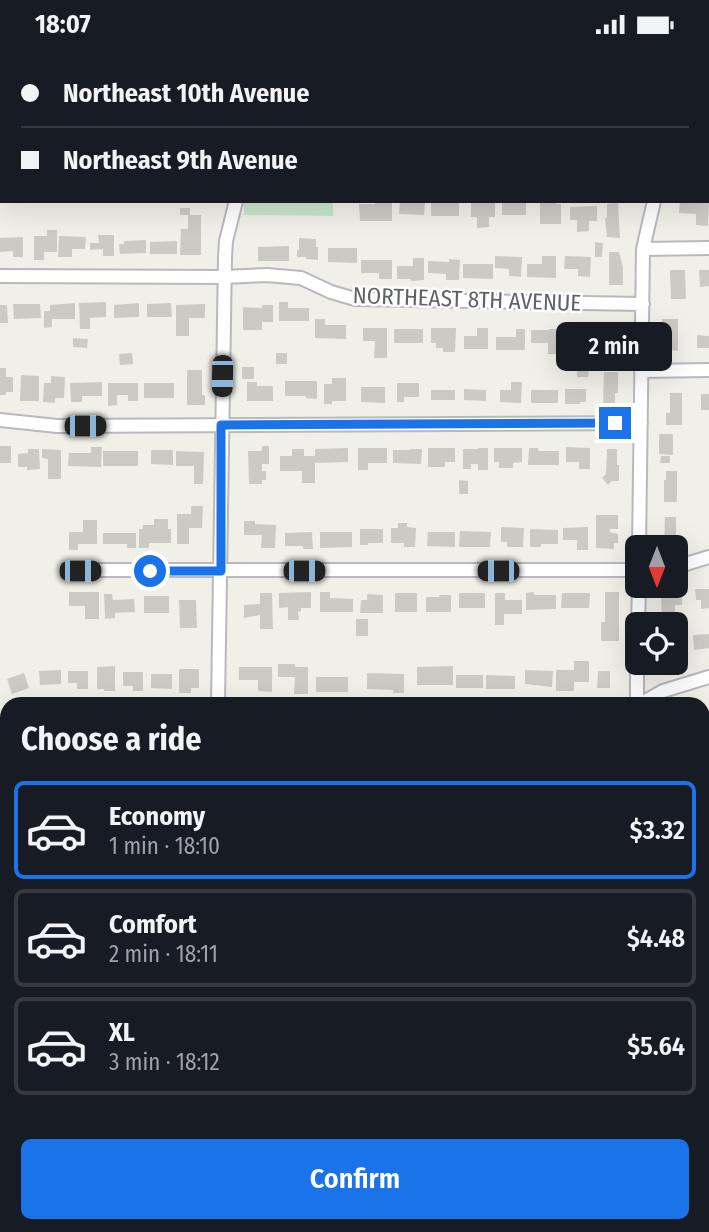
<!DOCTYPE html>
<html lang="en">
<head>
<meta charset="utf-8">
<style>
	body { margin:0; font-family:"Fira Sans Condensed",sans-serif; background:#242831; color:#f1f3f6; height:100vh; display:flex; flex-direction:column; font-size:26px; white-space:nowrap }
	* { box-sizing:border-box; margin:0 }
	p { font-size:23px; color:#9ea1a6 }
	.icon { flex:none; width:38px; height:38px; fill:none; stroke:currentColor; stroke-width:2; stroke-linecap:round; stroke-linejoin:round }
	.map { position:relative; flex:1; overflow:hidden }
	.sheet { position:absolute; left:0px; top:648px; width:710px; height:536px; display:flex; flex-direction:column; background:#171b24; border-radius:21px 21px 0 0; box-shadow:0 7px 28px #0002 }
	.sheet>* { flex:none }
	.top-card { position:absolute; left:0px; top:0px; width:710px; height:154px; box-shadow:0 7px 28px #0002; display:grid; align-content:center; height:154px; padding:0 21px; background:#171b24 }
	.needle { width:46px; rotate:180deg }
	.buttons { position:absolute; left:625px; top:486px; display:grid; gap:14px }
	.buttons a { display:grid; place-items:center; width:63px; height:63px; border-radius:10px; background:#171b24; box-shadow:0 7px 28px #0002; font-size:35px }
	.end { position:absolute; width:32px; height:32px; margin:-16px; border:9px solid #1a73e8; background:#fff; box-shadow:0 0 0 4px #fff }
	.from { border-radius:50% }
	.bubble { position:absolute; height:49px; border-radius:10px; background:#171b24; box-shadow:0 7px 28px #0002; font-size:23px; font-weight:600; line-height:49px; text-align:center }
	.car { position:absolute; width:21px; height:42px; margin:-21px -10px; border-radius:9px; box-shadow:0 0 5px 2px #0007; background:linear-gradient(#222 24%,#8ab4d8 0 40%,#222 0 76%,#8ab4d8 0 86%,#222 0) }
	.top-card b { display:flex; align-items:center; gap:24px; height:66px; font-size:26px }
	.top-card b+b { border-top:2px solid #363941 }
	.top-card i { width:18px; height:18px; background:#f1f3f6 }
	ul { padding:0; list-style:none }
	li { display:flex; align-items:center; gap:21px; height:98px; margin:0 14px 10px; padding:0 7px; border:4px solid #363941; border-radius:10px }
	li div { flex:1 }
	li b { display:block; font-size:26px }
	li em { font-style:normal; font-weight:600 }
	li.on { border-color:#1a73e8 }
	li>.icon { width:63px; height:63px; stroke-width:1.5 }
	h2 { padding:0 21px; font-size:32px; line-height:84px }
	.action { display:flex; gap:14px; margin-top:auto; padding:14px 21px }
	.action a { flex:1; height:80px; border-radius:10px; background:#1a73e8; color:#fff; font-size:28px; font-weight:600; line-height:80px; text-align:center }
	.status { display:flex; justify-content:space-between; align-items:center; height:49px; padding:0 35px; background:#171b24; direction:ltr }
	.status svg { height:19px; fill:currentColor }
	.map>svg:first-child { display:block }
</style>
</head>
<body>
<div class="status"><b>18:07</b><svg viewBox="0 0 49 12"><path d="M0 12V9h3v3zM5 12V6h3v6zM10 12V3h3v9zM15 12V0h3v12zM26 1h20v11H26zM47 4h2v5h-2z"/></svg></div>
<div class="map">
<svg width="709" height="1183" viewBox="0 0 709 1183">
	<rect width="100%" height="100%" fill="#f0f0e9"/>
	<!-- green -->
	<path fill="#c8e4cd" d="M244 152H333V167L244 166Z
		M0 1020H7V1176H46V1183H0Z"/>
	<!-- building -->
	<path fill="#cccac5" d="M400 152 425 153 424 166 399 165Z
		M431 152 459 153V167H431Z
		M502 152H526V166H502Z
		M680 152H709L708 177 696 176V165L679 164Z
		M375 153H392V172H360L359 155H375Z
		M471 153H495V168H489V178L477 179V168H471Z
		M540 153H556V155H561V175H540Z
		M618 154 620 189 607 188 605 169H607V155Z
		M597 157V172H589V182L577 183V171H570V158Z
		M180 159H190V166H180Z
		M188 166H201V206H180L181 180H188Z
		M47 181H57V203H44V211H34V187H47Z
		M98 186H114V207H103V200L90 201V194H99Z
		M59 187 86 188 85 200H72V208H58Z
		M23 188V208H13V202L0 203V189Z
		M299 189 316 190V198H318V211L306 210V208H297V201H299Z
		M146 191V204L120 205 119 195H124V192Z
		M177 192V205H150V193Z
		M595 193 603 194 602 208H595Z
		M289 197V212H258V198Z
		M328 199H357V214L328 213Z
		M609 203H619L623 218V236H609Z
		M495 207 522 208 521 228 509 227V220L495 219Z
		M542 207H556V229L527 228V215H542Z
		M565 207 591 208 590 228 578 227V220H564Z
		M413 209H424V231L411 232V230H397V217H413Z
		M449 210 460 211 459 231H446V225L428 224V212L449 213Z
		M361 211H392V230H379V224H361Z
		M463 215H493V230L463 229Z
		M670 221H685L686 250H671Z
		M699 221H709V237L700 238Z
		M106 253V268L90 269V280H80L79 254Z
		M279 253H288V259H309V272H279Z
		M75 254V270H52V278L44 279V262H50V256Z
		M139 254V268L114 269V256Z
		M171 254 172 268H147V255Z
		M13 255H40L41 269 14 270Z
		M205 255V269H189V287H176V256Z
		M0 256H7L8 274H0Z
		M262 256H273V273H262V281H243V258L262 259Z
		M315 270H325V276H346V290L315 289Z
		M662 270H678V302L666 301V280H662Z
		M603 276H623V304H610V290L603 291Z
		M363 279H387V309H374L375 292H363Z
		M431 279H456L455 303H443V299H436V294H431Z
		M477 279H488V300H464V287H477Z
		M565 279H594V301H582V292H579V296H565Z
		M394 280H423V294H394Z
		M516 280H525V301H496V288H516Z
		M549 280H561V305H548V294H531V281H549Z
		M697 286 709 287V299H697Z
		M73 289 88 290 87 299 73 298Z
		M132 304 133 315 120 316 119 305Z
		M276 304H287V315H276Z
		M577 317 589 318 588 328H577Z
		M242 318H254V330H242Z
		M0 319H6V328H13V343H6V346H0Z
		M187 321H202V346H205V356H187Z
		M604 323H618V344H615V355L603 354Z
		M21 326 39 327V352H20Z
		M51 327 65 328 64 349H55V354L43 353 44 334H51Z
		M332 329H346V352H332V355H324V335H332Z
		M285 332H317V350L306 349V347H285Z
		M102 333V347H82V353H71L70 334Z
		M247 333H257V337H273V352H247Z
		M511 333H522L521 354 500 353V341H511Z
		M108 334H138V352H128V346H117V356L108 357Z
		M144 334H174V349H144Z
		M397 334H419V348H404V353H397Z
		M361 338H385V354L361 353Z
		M464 340 486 341V352L464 351Z
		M565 340H586V353H580V355H565Z
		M431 341H455V351H431Z
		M531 341H558V354H531Z
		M670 344H682V376H666V364H670Z
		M701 345H709V361H701Z
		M659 385H673V406L659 405Z
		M0 397H11V414H0Z
		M262 397H269V415H262V422H266V431H262V435H249L248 402H262Z
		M91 398H102L101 418 68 417 69 404H91Z
		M566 398 590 399V420H579V413H566Z
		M348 399V413L315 414V434H302V422H280V407H292V400H304V407H315V400Z
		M358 399H387V414H368V421H358Z
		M428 399H455V413H445V418H428Z
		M478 399H488V421H478V415H471V420H463V400H478Z
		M494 399H522V413L513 414V419H499V413H494Z
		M529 399H538V402H559V416H528Z
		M28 400H39L40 420 27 421V418H18V405L28 404Z
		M42 400 61 401V430H48V410L42 409Z
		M410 400H422L421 415 393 414V401H410Z
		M607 400H617V416H619V432H612L608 436 602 429 606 425Z
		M151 401H173V416L151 415Z
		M103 402H138V417H103Z
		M176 402 204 403 203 435H194V417H176Z
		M661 407H670V414H660Z
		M666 422H677V453H664V431H666Z
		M459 431 468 432V445H459Z
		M191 457H203L202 479H189V495H177V465H191Z
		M596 466H618V480H610V483L618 485V494H614V500L596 499Z
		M665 468H676V499H664Z
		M154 470H168V480H171V494H149V499H139V480H143V476H154Z
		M83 471H97V495H78V501H69V483H83Z
		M244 472H255V475L276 476 275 499H261L262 486H244Z
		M398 474H407V478L416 479 415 498H404V494H391V479H398Z
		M501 478 524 479 523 498H507V493H501Z
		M588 478V501H577V491H563V479Z
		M360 480H383V494H368V496H360Z
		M530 480 558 481V495H541V498H530Z
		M460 482 491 483 490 498H459Z
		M312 483 313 500H303V497H285V484Z
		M320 483H352V498L320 499Z
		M428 483H455V498L427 497Z
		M103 484H136V499H127V495H103Z
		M695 540H709V559L701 560V551H696Z
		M69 543H99V570H85V557H69Z
		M311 543V559H301V562L298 563 299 571H288V558L279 559V544Z
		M320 543H330V549L353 550V563H320Z
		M534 543V546H556V560L526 561V544Z
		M605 543H619V592H601V573H605Z
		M260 544H272L273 580H260V566L244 569V556L260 555Z
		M395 544H417V563H395Z
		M459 544H485V559H459Z
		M495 544H505V551H522V565H504V576H495Z
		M562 544H590L589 559H561Z
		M672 544H682V556H675V573H662L661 548H672Z
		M104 545H112L113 551 134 550 135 563 115 564V569L105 570Z
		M367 545 383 546V564H360L361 551H367Z
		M439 546H451V563H426V548H439Z
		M144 547H169V564H144Z
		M179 551H196L197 579H180Z
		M356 570H368V587H356Z
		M709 585V599L694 601 693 586Z
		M684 600V615H676V601Z
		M574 612H589V633H574V642H556V621H574Z
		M278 615H295V618H308V645H294L295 628H278Z
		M115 617V642H104V640H97V618Z
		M453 617V636H417V618Z
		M239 618H272V643L258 642V631H239Z
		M179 620H199V639H191V644H179Z
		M61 621V635L40 636 39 622Z
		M525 621 553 622 552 638 525 635Z
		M68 622H88V640H77V634H68Z
		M598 622H610V639H597Z
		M123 623H143V642H133V637H123Z
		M24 624 29 639 12 645 7 630Z
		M367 624 404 625V644H393V641L367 640Z
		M151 625H172V640L151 639Z
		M456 626H483V639H456Z
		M486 626 515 627V640H486Z
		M316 628H348V643H316Z
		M6 861 7 889 0 891V863Z
		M7 912V928L5 929 0 922V917Z
		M0 990 7 991V1004L0 1002Z
		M220 1176H257L243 1183H224Z
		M403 1176H425L423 1179 428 1183H413Z
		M442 1176H460L461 1180 443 1183Z
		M507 1176H518L520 1178 521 1183H501Z"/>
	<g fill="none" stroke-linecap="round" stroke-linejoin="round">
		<!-- minor casing -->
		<g stroke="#b8b9bd" stroke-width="16">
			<path id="minor" d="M235 0V2
				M661 0V2
				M0 112H2
				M643 200 709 199
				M0 227 224 228 267 226 301 229 331 243 355 250 643 255
				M641 322 709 321
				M0 371 57 377 641 374
				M639 499 643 200 654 152
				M676 518 709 508
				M80 521H637
				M638 576 639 537
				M218 654 225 208 226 192 236 152
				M637 654V614
				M642 654 663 642 709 628
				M0 703 4 686 7 684
				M0 782 7 803
				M704 944 709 948
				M704 1086 709 1090
				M660 1176 668 1183"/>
		</g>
		<!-- major casing -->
		<g stroke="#e3d56e" stroke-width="19">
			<path id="major" d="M704 1019 709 1012
				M575 1183 581 1176"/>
		</g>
		<!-- minor -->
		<use href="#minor" stroke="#fff" stroke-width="12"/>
		<!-- major -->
		<use href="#major" stroke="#f7f7b7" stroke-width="16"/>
	</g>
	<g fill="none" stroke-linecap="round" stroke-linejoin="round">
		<!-- route -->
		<path stroke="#1a73e8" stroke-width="9" d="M150 522H221V376L615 374"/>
	</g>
	<g text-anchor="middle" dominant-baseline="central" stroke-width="5" stroke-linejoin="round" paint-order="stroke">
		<!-- street labels -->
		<g font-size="23" fill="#606267" stroke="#fff">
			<text transform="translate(467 250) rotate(2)">NORTHEAST 8TH AVENUE</text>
		</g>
	</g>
</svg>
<div class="buttons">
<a><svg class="needle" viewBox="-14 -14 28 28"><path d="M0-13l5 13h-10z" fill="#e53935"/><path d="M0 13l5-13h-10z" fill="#9ea1a6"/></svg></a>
<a><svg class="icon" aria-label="locate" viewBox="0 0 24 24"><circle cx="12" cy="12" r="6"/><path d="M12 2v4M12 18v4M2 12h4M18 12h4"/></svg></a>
</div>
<i class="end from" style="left:150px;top:522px"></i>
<i class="end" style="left:615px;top:374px"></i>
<div class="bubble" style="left:556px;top:273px;width:116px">2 min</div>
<i class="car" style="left:222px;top:327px;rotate:181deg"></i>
<i class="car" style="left:85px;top:377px;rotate:90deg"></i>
<i class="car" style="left:80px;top:522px;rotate:90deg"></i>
<i class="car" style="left:304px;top:522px;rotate:90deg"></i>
<i class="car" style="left:498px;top:522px;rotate:270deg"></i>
<div class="top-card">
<b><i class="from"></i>Northeast 10th Avenue</b>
<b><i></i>Northeast 9th Avenue</b>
</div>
<section class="sheet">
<h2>Choose a ride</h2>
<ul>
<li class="on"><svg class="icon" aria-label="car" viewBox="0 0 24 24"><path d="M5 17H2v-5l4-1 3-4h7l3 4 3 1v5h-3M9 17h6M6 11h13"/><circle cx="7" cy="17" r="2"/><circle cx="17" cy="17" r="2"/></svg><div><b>Economy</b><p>1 min · 18:10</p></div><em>$3.32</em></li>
<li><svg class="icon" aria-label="car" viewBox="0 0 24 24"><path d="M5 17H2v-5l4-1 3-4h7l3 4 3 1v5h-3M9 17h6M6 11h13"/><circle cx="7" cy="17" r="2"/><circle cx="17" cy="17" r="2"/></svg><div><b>Comfort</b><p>2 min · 18:11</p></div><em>$4.48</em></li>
<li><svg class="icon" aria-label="car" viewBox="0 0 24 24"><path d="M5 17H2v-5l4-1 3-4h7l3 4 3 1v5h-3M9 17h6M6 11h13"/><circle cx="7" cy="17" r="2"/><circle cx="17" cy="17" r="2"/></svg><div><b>XL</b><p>3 min · 18:12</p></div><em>$5.64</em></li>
</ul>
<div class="action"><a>Confirm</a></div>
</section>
</div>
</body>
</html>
